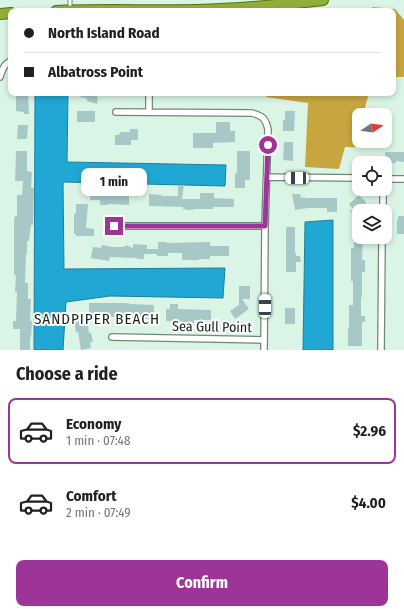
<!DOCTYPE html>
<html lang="en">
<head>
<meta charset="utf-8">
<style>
	body { margin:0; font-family:"Fira Sans Condensed",sans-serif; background:#f2f2f2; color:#202124; height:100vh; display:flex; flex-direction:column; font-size:15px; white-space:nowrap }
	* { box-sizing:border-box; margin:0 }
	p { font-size:13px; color:#757577 }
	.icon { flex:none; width:22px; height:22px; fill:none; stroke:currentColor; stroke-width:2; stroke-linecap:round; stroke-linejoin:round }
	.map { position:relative; height:350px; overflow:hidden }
	.side { display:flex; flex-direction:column; background:#fff; flex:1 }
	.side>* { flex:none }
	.top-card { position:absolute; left:8px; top:8px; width:388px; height:88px; border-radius:8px; box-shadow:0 2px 6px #0003; display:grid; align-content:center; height:88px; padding:0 16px; background:#fff }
	.needle { width:26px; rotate:77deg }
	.controls { position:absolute; left:352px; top:108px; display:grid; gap:8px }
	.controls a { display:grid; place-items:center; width:40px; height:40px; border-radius:8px; background:#fff; box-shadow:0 2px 6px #0003; font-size:20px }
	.end { position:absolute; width:18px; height:18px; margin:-9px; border:5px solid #9d3598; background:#fff; box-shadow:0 0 0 2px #fff }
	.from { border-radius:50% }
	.bubble { position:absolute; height:28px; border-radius:8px; background:#fff; box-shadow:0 2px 6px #0003; font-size:13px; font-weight:700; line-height:28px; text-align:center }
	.car { position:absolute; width:12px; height:24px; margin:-12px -6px; border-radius:5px; box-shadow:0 0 3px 1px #0007; background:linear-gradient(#fff 24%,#345 0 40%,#fff 0 76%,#345 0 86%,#fff 0) }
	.top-card b { display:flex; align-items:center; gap:14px; height:38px; font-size:15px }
	.top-card b+b { border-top:1px solid #e0e0e0 }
	.top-card i { width:10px; height:10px; background:#202124 }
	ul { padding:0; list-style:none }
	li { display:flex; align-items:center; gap:12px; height:66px; margin:0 8px 6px; padding:0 8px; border:2px solid transparent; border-radius:8px }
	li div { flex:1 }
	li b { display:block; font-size:15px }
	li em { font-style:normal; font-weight:700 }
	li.selected { border-color:#9d3598 }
	li>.icon { width:36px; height:36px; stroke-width:1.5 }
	h2 { padding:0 16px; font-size:18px; line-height:48px }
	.primary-button { display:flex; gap:8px; margin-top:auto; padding:8px 16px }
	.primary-button a { flex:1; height:46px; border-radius:8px; background:#9d3598; color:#fff; font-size:16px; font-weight:700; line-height:46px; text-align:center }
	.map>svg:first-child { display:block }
</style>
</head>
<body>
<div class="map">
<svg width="404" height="350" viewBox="0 0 404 350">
	<rect width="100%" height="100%" fill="#daf5e5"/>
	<!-- forest -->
	<path fill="#c7a63f" d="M372 7 395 9 404 20V77H393V11H372Z
		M266 93H369L363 115H359V141H373L382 148 345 147 339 169 305 167 308 103 266 97Z"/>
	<!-- water -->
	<path fill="#20a7d4" stroke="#1e7f9d" d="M35 93H68L67 162 226 165 225 186 63 182 64 269 225 268 223 298 110 296 66 302 63 350H34Z
		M333 220V350H303L305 222Z"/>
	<!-- building -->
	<path fill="#a7c8c7" d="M16 93H28L29 114H24V112L16 111Z
		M73 93H98L97 97 98 98 97 104 87 101V99L73 94Z
		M77 111H95V122H77Z
		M285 111H295L294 131H283V120H285Z
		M216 122H230V131H235V142L213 143V148H193V133H216Z
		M18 125H28L27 139H17Z
		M130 129H138V140H131V145H115V135H119L120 132H130Z
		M284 142H293V161L283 160Z
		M16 151H27V171L32 172 31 188H34L33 225H31L29 241H27V254H26L25 283H28V299H31L30 321H32L31 337H30V350H20V329H13V321H16L17 292H15L16 275H14V221L15 216H17V195H22L23 181H15Z
		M237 151H250V180H245V188H235V173H237Z
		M385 152H404V162L396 161V163H385Z
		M178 185H184L182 199H200V193H214V198L234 199V207H213V209H193V210H186V209H183V207L149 206V194L162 195V196H178Z
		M91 190 129 191V205L108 204V205H100V200H90Z
		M292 194H300L301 198 305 197V198H337V212H327V208H308L295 210Z
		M359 195 366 202 365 203 367 206 361 211H359V213L355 216 350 211 353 209 349 204Z
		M76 204H88L86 228 94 229V236H76V234H74V215L76 212Z
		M398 216H404V234H397V220H398Z
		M286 227H295V253H296V256H300L301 262H296V272H286Z
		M354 237H363L362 260H365V272H362V297H361V316H365V322H362V346H348V328H349V305H353V281H351V248H354Z
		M158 242H166V243L210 242V246H229V256H210V259H199V260H182V253H168V256H157V254H144V259H137V258L110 257 109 261 91 258 93 247 101 248 102 245 113 247H124L126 245 133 248V244L147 245V249H158Z
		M239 286H250V299H242L249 309 235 319 230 311 239 305Z
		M89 303H129V304L154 305V319H118V317L89 316Z
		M170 304H178V309L211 310V320H194V323L166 321V309H170Z
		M285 308H295V324H285Z
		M87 319 89 333H91L93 342H90L91 348 81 350 78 332H76L74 322Z"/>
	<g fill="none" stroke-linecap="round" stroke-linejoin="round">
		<!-- service casing -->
		<g stroke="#70887a" stroke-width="5">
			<path id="service" d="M70 0V8"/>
		</g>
		<!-- minor casing -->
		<g stroke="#70887a" stroke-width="8">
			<path id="minor" d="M0 77C2 70 4 64 11 61
				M116 112 252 113C263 116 265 118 268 129L265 226 264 350
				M149 112V93
				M267 177 359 178
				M385 179H404
				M383 211V189
				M114 226H265
				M112 337 264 340
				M381 350 382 237"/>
		</g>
		<!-- trunk casing -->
		<g stroke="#557110" stroke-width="12">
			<path id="trunk" d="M56 11C102 9 149 11 196 10 238 9 281 5 323 0
				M0 14 11 13"/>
		</g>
		<!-- service -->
		<use href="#service" stroke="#fff" stroke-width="3"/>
		<!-- minor -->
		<use href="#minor" stroke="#fff" stroke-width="5.5"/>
		<!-- trunk -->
		<use href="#trunk" stroke="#92af3a" stroke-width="10"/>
	</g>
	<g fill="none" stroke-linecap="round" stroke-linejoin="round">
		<!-- route -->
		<path stroke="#9d3598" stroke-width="5" d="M114 226H265L268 145"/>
	</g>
	<g text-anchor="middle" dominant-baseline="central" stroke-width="4" stroke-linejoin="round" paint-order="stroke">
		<!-- street labels -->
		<g font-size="14" fill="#19231d" stroke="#fff">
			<text transform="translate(212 327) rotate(1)">Sea Gull Point</text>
		</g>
		<!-- neighbourhood labels -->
		<g font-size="15" letter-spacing="1" fill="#19231d" stroke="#fff">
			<text x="97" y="319">SANDPIPER BEACH</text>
		</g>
	</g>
</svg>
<div class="controls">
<a><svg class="needle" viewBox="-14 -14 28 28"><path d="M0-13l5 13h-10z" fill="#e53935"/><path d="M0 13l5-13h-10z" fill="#757577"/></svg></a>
<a><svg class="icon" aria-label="locate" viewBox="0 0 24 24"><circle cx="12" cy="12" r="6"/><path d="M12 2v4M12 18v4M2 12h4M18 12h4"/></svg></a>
<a><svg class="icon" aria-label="layers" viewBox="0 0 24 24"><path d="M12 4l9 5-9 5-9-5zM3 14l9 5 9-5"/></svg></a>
</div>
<i class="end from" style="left:268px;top:145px"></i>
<i class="end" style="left:114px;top:226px"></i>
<div class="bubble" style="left:81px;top:168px;width:66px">1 min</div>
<i class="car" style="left:297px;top:178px;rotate:271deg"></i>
<i class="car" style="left:265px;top:306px;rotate:0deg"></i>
<div class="top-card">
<b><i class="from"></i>North Island Road</b>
<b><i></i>Albatross Point</b>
</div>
</div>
<section class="side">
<h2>Choose a ride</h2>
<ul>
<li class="selected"><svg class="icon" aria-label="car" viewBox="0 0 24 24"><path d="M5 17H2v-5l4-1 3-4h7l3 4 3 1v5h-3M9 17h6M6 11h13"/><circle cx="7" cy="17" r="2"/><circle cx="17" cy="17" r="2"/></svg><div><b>Economy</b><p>1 min · 07:48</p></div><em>$2.96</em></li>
<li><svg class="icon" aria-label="car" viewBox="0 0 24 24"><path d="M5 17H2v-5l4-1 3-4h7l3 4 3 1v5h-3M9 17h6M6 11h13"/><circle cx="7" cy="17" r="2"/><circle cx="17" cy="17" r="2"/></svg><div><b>Comfort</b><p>2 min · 07:49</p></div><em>$4.00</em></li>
</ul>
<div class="primary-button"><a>Confirm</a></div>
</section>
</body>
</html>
